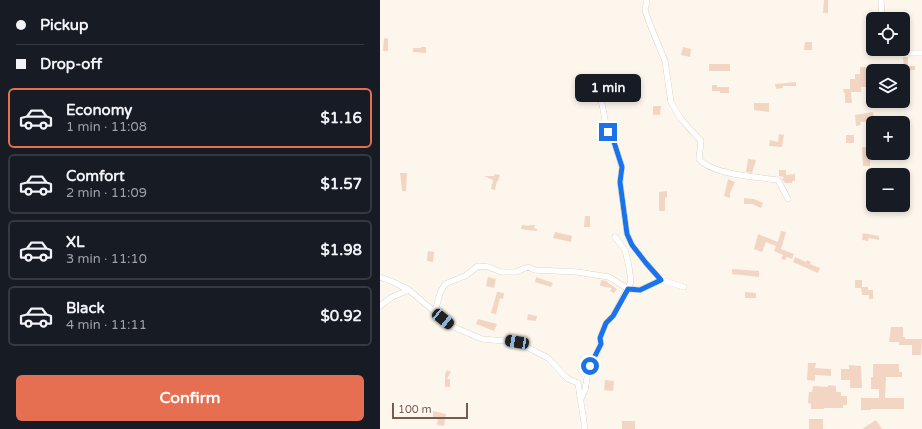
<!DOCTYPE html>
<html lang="en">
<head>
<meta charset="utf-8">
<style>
	body { margin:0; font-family:"Varela Round",sans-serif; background:#20242c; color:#f1f3f6; height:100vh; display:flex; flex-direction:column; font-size:15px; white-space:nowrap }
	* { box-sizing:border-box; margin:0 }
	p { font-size:13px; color:#9ea1a6 }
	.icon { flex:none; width:22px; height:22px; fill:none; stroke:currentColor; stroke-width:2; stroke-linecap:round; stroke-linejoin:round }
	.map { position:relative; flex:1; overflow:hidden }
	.sheet { display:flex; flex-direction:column; background:#171b24; width:380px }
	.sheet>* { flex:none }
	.guide { display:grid; align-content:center; height:88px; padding:0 16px; background:#171b24 }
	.tools { position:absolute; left:486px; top:12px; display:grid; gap:8px }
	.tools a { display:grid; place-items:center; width:44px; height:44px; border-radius:6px; background:#171b24; box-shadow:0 2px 6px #0003; font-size:20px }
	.scale { position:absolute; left:12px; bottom:10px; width:76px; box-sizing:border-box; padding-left:4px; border:2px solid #7a5c4d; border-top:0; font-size:11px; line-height:14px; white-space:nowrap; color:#7a5c4d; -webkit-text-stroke:3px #fffaf3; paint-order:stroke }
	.end { position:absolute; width:18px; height:18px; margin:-9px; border:5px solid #1a73e8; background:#fff; box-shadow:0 0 0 2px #fff }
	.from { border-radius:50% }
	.bubble { position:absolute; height:28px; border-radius:6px; background:#171b24; box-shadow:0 2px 6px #0003; font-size:13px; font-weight:700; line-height:28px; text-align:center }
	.car { position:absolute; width:12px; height:24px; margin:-12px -6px; border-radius:5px; box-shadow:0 0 3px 1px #0007; background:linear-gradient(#222 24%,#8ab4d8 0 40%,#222 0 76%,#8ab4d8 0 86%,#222 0) }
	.guide b { display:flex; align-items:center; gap:14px; height:38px; font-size:15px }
	.guide b+b { border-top:1px solid #363941 }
	.guide i { width:10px; height:10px; background:#f1f3f6 }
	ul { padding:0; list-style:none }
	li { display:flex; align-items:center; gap:12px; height:60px; margin:0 8px 6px; padding:0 8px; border:2px solid #363941; border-radius:6px }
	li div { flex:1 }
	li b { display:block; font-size:15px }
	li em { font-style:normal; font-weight:700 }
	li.selected { border-color:#e76f51 }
	li>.icon { width:36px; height:36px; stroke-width:1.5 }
	.button { display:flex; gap:8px; margin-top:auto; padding:8px 16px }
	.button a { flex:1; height:46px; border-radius:6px; background:#e76f51; color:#fff; font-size:16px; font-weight:700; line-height:46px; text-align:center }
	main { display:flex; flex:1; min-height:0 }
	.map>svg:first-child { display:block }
</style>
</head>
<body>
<main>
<section class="sheet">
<div class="guide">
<b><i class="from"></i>Pickup</b>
<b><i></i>Drop-off</b>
</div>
<ul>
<li class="selected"><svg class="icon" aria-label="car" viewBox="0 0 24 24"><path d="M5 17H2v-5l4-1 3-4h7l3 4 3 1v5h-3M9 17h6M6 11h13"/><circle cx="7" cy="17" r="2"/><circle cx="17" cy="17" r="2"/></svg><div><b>Economy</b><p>1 min · 11:08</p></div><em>$1.16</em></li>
<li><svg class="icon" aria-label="car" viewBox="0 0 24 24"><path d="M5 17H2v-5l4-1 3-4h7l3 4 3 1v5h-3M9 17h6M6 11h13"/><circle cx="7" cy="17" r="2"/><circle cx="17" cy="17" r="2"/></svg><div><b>Comfort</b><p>2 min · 11:09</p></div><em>$1.57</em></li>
<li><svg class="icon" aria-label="car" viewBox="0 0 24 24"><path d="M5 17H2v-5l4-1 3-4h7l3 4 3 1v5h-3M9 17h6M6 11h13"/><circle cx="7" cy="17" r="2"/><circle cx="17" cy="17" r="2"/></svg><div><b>XL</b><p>3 min · 11:10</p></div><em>$1.98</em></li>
<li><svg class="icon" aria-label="car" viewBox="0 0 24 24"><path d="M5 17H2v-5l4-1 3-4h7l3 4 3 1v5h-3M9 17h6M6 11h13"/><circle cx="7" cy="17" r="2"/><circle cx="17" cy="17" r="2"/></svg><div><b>Black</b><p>4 min · 11:11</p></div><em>$0.92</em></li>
</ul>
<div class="button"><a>Confirm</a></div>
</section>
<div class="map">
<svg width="542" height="429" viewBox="0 0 542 429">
	<rect width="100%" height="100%" fill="#fdf6ec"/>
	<!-- building -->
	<path fill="#f3d5c3" d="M444 0H448V13H443Z
		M4 38 8 39V51H3Z
		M425 42H432V50H424Z
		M41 47H46V53L33 52V48H41Z
		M303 47 311 49 310 57 301 55Z
		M523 57H528V66H535V70L524 71Z
		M329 64H350V71H329Z
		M480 67H486V80H493V84H492V87H481V92H471L472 103H465V93H464L463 89H470V79H475V74H480Z
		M416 82V86H403V88L396 89 395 84Z
		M332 85H337V87H349V93H340V91H332Z
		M374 103H389V112L374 110Z
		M273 106H281L280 115H273Z
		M493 112 494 121 480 122 481 125 476 126 475 115Z
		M399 134 404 135 402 147 389 146 390 140 398 142Z
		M466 135H474V143H466Z
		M482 147H487V158H490V166H483Z
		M368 159 376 160 372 173 366 172Z
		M399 170H406V175L415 174V181H412V183H405L402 179 404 177 399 176Z
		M20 173H27L26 191H22Z
		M115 174 120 175 118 181H117L115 190 111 189 113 180 104 176H114Z
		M348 179 355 182 350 193V198L344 196Z
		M287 191V197L285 198V211H279V192Z
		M364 198 374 199 383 203 381 208 372 204H364Z
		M205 216H210V227H204Z
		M142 225 149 226V225H155L154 228 157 229V231L141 229Z
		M401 231 406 232 401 249 414 254 412 259 407 257 405 260 401 259 403 255 394 251 396 246 386 242 382 252 374 249 378 234 398 242Z
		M175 232 192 236 191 242 173 238Z
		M483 233 499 236V240L489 238 488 241 482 240Z
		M48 251 54 252 53 262 47 261Z
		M415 257 426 262 427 260 431 262 430 264 440 268 438 273 413 262Z
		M352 269 379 271V277L352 274Z
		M108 277 116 279 114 288 106 286Z
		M156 277 173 283 171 287 155 282Z
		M221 280 227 281 228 283 237 289 234 293 230 291 232 288 220 286Z
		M475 280H482V287H488V290H493V299H489V295H482L481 288H475Z
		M117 292 124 293 123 299 120 298 116 314 111 313Z
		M365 292 376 293V298H365Z
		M148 314 157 316 156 321 147 320Z
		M98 319 117 324 114 331 96 324Z
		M511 327H523V337H525V339H542L541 355H532V345H519V342H509Z
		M428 363H436L435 368 451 369V376L435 375V381L427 380Z
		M493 364H519V372H522V377H506L505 398H524V409H491V410H481V398H499V389H491V377H493Z
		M469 365 481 366 482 388H470V380H461V369H469Z
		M67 370 71 372 67 379H70V387H65V374Z
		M225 380 234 381 233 391 224 390Z
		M448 385 456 386V392H461V396H467V405H463V408H444V409H431V404L428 403 429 392H432L433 386 448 387Z
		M53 411 66 414 64 426 57 425 58 419 53 418Z
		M429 419H443V429H429Z
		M496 420 502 429H482Z
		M242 421H255V429H242Z"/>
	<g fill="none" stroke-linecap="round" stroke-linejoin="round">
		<!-- minor casing -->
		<g stroke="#d1beb0" stroke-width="6">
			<path id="minor" d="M267 0 265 10 269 22 285 61 291 102 301 119 321 141 319 159C333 175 377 177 398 180L408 199
				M501 0 502 19
				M502 49V53H542
				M220 79 221 100 223 109 226 126 234 142 242 167 240 182 247 234 252 245 266 263 281 280
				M0 277 13 282 29 290 71 326 102 339 137 342 168 358 188 379 198 383 205 429
				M0 306 12 297 29 290
				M55 312 60 293 65 284 85 276 98 266 109 267 121 272H136L148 267 155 270 197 272 229 277 248 289 260 290 281 280 304 287
				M201 399 205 390 208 372 221 344 220 338 226 323 233 316 251 282 249 267 245 250 235 237"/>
		</g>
		<!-- minor -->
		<use href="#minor" stroke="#fff" stroke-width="5.5"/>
	</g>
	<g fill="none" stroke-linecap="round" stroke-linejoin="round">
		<!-- route -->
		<path stroke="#1a73e8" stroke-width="5" d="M210 366 221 344 220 338 226 323 233 316 248 289 260 290 281 280 266 263 252 245 247 234 240 182 242 167 234 142 228 132"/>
	</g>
</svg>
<div class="tools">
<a><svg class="icon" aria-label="locate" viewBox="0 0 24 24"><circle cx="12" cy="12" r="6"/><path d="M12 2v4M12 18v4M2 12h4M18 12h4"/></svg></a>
<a><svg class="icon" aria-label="layers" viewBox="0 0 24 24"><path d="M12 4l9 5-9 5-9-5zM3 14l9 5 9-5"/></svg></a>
<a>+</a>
<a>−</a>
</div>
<div class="scale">100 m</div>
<i class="end from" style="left:210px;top:366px"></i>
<i class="end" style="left:228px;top:132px"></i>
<div class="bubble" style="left:195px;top:74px;width:66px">1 min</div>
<i class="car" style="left:63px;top:319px;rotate:129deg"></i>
<i class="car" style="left:137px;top:342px;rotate:280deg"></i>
</div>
</main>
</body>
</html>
